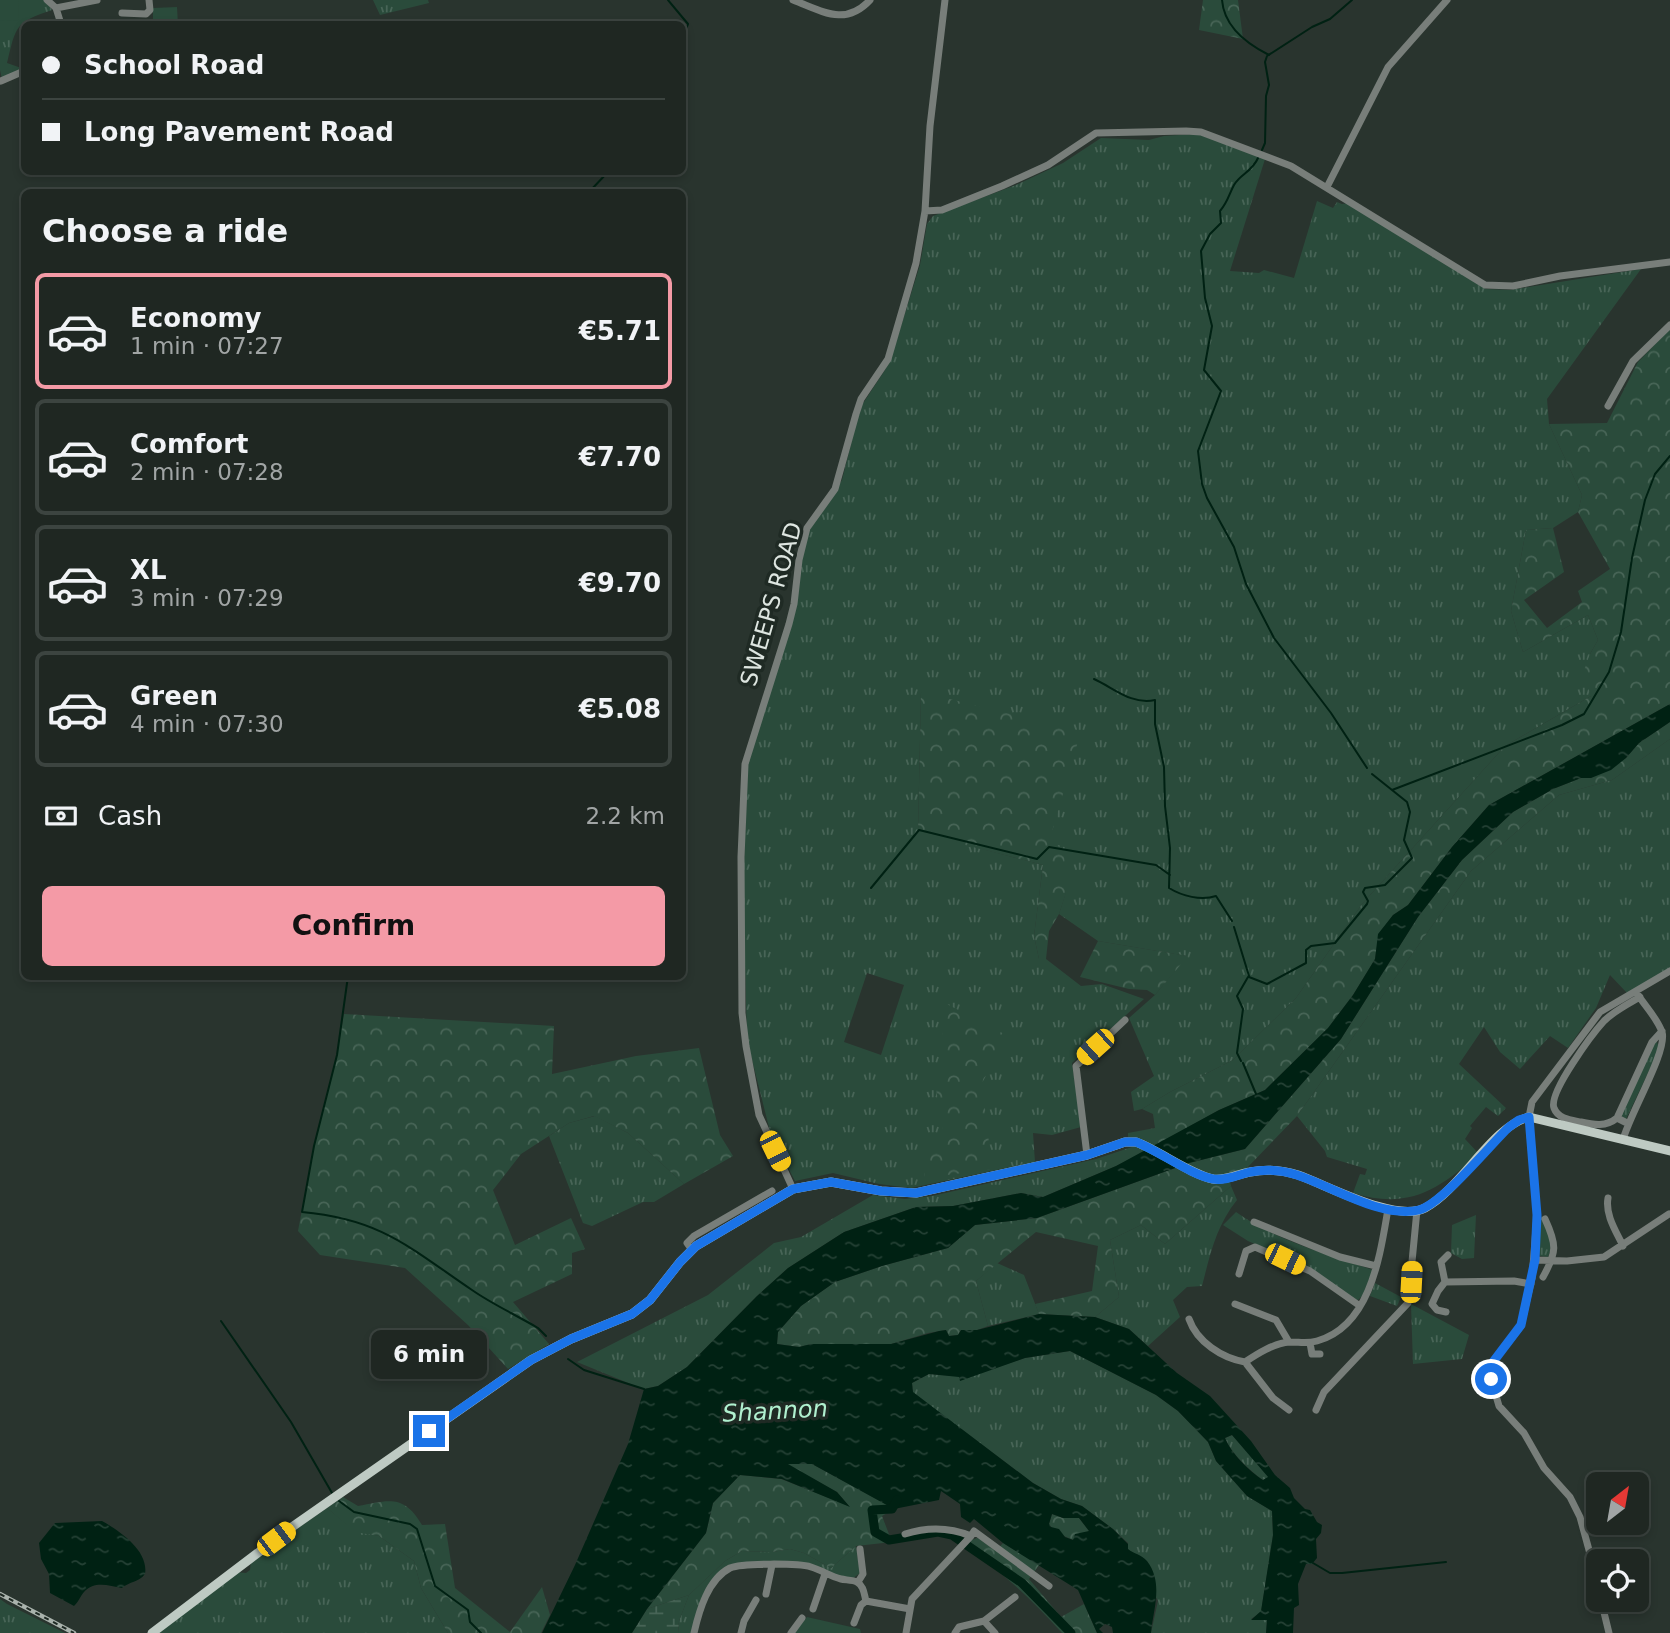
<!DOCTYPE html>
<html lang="en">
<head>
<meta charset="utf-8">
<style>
	body { margin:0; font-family:"DejaVu Sans",sans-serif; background:#2c332f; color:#f1f3f6; height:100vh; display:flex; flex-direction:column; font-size:26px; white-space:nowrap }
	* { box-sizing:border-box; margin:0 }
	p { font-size:23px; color:#a1a5a5 }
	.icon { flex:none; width:38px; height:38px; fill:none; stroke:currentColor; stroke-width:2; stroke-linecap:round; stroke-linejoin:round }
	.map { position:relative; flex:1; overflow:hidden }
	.sheet { position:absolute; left:21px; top:189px; width:665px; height:791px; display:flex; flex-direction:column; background:#1f2722; border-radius:10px; box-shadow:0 4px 10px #0003,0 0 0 2px #3c4440 }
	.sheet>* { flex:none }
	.banner { position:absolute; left:21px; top:21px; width:665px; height:154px; border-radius:10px; box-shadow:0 4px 10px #0003,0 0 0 2px #3c4440; display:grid; align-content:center; height:154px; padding:0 21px; background:#1f2722 }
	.needle { width:46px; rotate:31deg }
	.tools { position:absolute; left:1586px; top:1472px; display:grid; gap:14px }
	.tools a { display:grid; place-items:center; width:63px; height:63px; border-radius:10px; background:#1f2722; box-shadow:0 4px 10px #0003,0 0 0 2px #3c4440; font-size:35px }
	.end { position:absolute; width:32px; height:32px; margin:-16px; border:9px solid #1a73e8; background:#fff; box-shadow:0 0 0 4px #fff }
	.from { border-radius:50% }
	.bubble { position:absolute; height:49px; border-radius:10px; background:#1f2722; box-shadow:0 4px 10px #0003,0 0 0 2px #3c4440; font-size:23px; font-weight:700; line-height:49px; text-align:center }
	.car { position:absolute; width:21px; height:42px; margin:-21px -10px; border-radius:9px; box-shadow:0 0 5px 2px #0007; background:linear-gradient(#f5c518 24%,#345 0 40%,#f5c518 0 76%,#345 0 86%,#f5c518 0) }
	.banner b { display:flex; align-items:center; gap:24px; height:66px; font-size:26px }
	.banner b+b { border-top:2px solid #3c4440 }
	.banner i { width:18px; height:18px; background:#f1f3f6 }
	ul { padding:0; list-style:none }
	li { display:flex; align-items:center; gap:21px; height:116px; margin:0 14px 10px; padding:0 7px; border:4px solid #3c4440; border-radius:10px }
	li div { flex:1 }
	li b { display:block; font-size:26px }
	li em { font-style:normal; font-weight:700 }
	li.selected { border-color:#f49aa6 }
	li>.icon { width:63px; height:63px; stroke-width:1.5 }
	h2 { padding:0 21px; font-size:32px; line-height:84px }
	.pay { display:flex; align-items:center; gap:18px; height:77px; padding:0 21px; font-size:26px }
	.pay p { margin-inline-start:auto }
	.primary-button { display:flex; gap:14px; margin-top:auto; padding:14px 21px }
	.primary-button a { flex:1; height:80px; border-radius:10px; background:#f49aa6; color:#111; font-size:28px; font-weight:700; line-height:80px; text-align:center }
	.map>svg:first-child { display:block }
</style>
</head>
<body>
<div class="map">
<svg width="1670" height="1633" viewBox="0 0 1670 1633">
	<defs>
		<pattern id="grass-tufts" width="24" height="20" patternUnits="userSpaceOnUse" patternTransform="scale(1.75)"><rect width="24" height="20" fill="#2a4b3b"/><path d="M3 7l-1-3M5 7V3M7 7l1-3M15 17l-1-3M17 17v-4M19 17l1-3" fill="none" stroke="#486557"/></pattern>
		<pattern id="forest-crowns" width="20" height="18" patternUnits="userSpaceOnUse" patternTransform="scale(1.75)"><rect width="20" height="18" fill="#2a4b3b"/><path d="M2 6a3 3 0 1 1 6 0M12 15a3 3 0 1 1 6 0" fill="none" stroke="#486557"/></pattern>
		<pattern id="wetland-marsh" width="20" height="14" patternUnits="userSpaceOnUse" patternTransform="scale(1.75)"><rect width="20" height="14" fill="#2a4b3b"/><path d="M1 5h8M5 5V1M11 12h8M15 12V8" fill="none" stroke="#486557"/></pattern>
		<pattern id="water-ripples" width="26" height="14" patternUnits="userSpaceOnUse" patternTransform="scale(1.75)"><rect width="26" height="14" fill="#002113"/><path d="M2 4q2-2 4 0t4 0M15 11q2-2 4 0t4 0" fill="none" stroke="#254135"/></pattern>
	</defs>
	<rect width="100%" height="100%" fill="#29342e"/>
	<!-- grass -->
	<path fill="url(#grass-tufts)" fill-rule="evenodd" d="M0 0H45L52 10C15 22 16 26 7 63L24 69 2 79 0 70Z
		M373 0H428L429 3 380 15Z
		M1195 134 1206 136 1265 159 1230 271 1259 273 1264 270 1294 278 1317 201 1333 208 1337 202 1342 204 1350 203 1486 289 1510 290 1641 269 1547 399 1549 424 1582 495 1578 512 1553 528 1526 530 1511 611 1523 652 1588 615 1598 640 1590 654 1591 696 1505 746 1362 904 1296 998 1233 1060 1170 1092 1142 1109 1134 1111 1131 1092 1154 1076 1129 1018 1155 995 1187 956 1098 941 1059 914 1066 892 1049 843 921 692 918 832 1043 865 1034 936 1039 959H1046L1081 986 1102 984 1144 999 1072 1063 1081 1127 1052 1135 1033 1133 1035 1162 911 1188 879 1184 833 1173 795 1181 771 1135 747 1040 743 887 748 761 797 602 802 559 809 530 842 480 860 408 885 370 893 352 920 265 927 224 933 216 1016 185 1063 163 1101 138 1149 140 1164 136ZM867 973 904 985 881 1055 844 1042Z
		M1670 739V969L1627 993 1610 975 1596 1008 1568 1048 1550 1036 1520 1069 1500 1052 1484 1027 1459 1064 1506 1108 1498 1116 1486 1107 1470 1126 1472 1128 1465 1139 1479 1154C1438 1190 1409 1210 1353 1193L1360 1174 1365 1175 1367 1169 1327 1157 1325 1151 1297 1116 1471 871 1559 795 1612 780Z
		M1656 1040 1659 1047 1656 1056 1626 1119 1622 1118 1621 1116Z
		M595 1116 628 1133 684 1184 654 1202H643L592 1226 583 1223 549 1136 569 1123Z
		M1135 1146 1149 1150 1116 1166 1043 1197 1021 1193 953 1206 916 1207 844 1232 788 1268 757 1296 687 1367 658 1386 643 1389 577 1362 708 1295 774 1243 801 1237 873 1195 905 1199 932 1196 1096 1159Z
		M1231 1186 1237 1200C1216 1226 1210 1255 1202 1286L1187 1287 1173 1300 1180 1317 1148 1346 1129 1329 1095 1317 1119 1297 1110 1240 1141 1225 1165 1244Z
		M1236 1212C1275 1240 1327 1254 1373 1270L1364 1294 1358 1300 1352 1299 1312 1269 1248 1241 1223 1225Z
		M1539 1213C1547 1224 1555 1243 1548 1257L1540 1256 1539 1253Z
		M1476 1215 1474 1258 1462 1259 1451 1253 1452 1225Z
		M997 1263 1024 1275 1039 1314 988 1326 976 1281Z
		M1375 1283 1401 1297 1397 1306 1370 1296Z
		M1411 1304 1469 1335 1462 1359 1413 1364Z
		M1070 1351 1156 1395 1178 1411 1208 1442 1216 1461 1247 1496 1272 1511 1273 1535 1261 1612 1251 1619 1267 1620 1266 1633H1151L1158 1601 1133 1553 1127 1549 1128 1543 1113 1529 1082 1506 1061 1499 1033 1483 913 1393 912 1383 929 1374 968 1377 1025 1358Z
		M1232 1435 1269 1477 1263 1480C1249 1470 1231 1453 1225 1438Z
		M327 1508 355 1531 379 1536 414 1561 421 1588 448 1633H158L236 1572 246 1573 250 1570 251 1561Z
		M856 1546 860 1573 852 1579 835 1575 822 1569 731 1564C709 1585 697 1602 692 1633H678L679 1621 689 1595 725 1561 742 1551 772 1552 790 1549 804 1553 831 1568Z
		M0 1599 7 1604 65 1633H0Z"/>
	<!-- forest -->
	<path fill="url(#forest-crowns)" d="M1203 0H1238L1243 39 1199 30Z
		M1670 329V704L1489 805 1452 847 1408 905 1393 915 1379 934 1375 959 1353 995 1328 1028 1265 1090 1219 1110 1153 1147 1138 1138 1128 1137V1133L1155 1128 1153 1114 1142 1109 1170 1092 1233 1060 1296 998 1362 904 1505 746 1591 696 1583 673 1590 654 1598 640 1588 615 1523 652 1511 611 1526 530 1553 528 1564 572 1524 600 1547 628 1582 602 1578 591 1610 569 1578 512 1582 495 1549 424 1607 423 1638 362Z
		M921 692 1081 731 1049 842 1064 849 1066 893 1059 914 1049 931 1046 959H1039L1034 936 1043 865 918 833Z
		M1670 722V739L1612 780 1559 795 1471 871 1297 1116 1246 1169 1229 1177 1231 1186 1165 1244 1141 1225 1110 1240 1119 1297 1095 1317 1039 1314 1035 1304 1092 1291 1098 1246 1036 1232 976 1281 988 1326 977 1330H961L958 1335 949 1336 946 1330 928 1333 891 1344H811L799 1347 777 1344 778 1332 801 1306 835 1282 882 1266 948 1248 975 1225 1037 1218 1189 1163 1245 1149 1341 1039 1418 917 1462 860 1513 812 1553 789 1581 778H1591L1626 758 1639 743Z
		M1098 941 1188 956 1155 995 1147 990 1129 989 1080 977Z
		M943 1002 1008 1036 982 1083 992 1169 925 1178 923 1161 943 1130 934 1077 944 1069 942 1020Z
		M344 1014 554 1026 552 1074 636 1056 699 1048 720 1135 733 1156 684 1184 628 1133 594 1116 569 1123 521 1154 493 1190 515 1245 571 1218 585 1249 572 1253V1274L513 1302 549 1344 508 1369 468 1325 405 1268 320 1255 298 1231 314 1146 337 1055Z
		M786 1464H812L893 1508 894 1509 882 1516 892 1542 856 1546 831 1568 804 1553 790 1549 772 1552 742 1551 725 1561 689 1595 647 1609 706 1533 713 1503 740 1475 781 1479 849 1506 837 1492Z
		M343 1497 358 1506C389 1500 404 1494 422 1525L445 1524 455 1588 510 1632 542 1587 550 1615 541 1633H448L421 1588 414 1561 379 1536 355 1532 327 1508Z
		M1052 1514 1063 1518H1079L1089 1531 1074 1540C1065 1537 1054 1532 1049 1524Z
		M978 1538 996 1551 1003 1543 1039 1565 1029 1579 1061 1617 1084 1604 1097 1633H1062C1031 1598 999 1569 960 1543Z"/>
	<!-- wetland -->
	<path fill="url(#wetland-marsh)" d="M689 1595 679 1621 678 1633H632L647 1609Z"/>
	<!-- green -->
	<path fill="#2a4b3b" d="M0 0H19L18 21 0 20Z
		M177 7 178 24H153V8Z
		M807 1617 860 1629 861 1633H794Z"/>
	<!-- water -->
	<path fill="url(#water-ripples)" fill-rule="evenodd" d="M1670 704V722L1639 743 1626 758 1611 770 1591 778H1581L1553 789 1513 812 1462 860 1418 917 1341 1039 1245 1149 1189 1163 1037 1218 975 1225 948 1248 882 1266 835 1282 801 1306 778 1332 777 1344 799 1347 811 1344H891L939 1331 946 1330 949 1336 958 1335 961 1330H977L1039 1314 1095 1317 1129 1329 1177 1373 1210 1396 1251 1441 1275 1475 1290 1488 1294 1498 1305 1509 1310 1510 1317 1522 1322 1525 1321 1533 1316 1539 1317 1558 1312 1564H1306L1298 1584 1299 1605 1294 1608 1293 1633H1266L1267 1620H1251L1261 1611 1273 1535 1272 1511 1247 1496 1216 1461 1208 1442 1178 1411 1156 1395 1070 1351 1025 1358 960 1381 959 1377 929 1374 912 1383 913 1392 1033 1483 1061 1499 1082 1506 1113 1529 1128 1544V1549C1134 1554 1141 1554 1147 1561 1164 1583 1153 1610 1151 1633H1113L1112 1627 1105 1624 1099 1629 1103 1633H1097L1078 1590 1003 1543 974 1519 970 1523 961 1517 960 1504 941 1491 939 1500 894 1509 812 1464H788L837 1492 850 1507 782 1479 740 1475 713 1503 706 1533 647 1609 632 1633H542L575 1565 628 1444 644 1389 658 1386 687 1367 757 1296 788 1268 844 1232 916 1207 953 1206 1021 1193 1043 1197 1116 1166 1219 1110 1265 1090 1328 1028 1353 995 1375 959 1378 934 1393 915 1408 905 1452 847 1489 805ZM1232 1435 1268 1477 1263 1480C1249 1471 1231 1453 1225 1438ZM1052 1514 1063 1518H1079L1089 1531 1075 1534 1073 1540 1065 1537 1059 1529 1051 1527 1049 1524Z
		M102 1521C120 1531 149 1551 145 1574 138 1583 130 1581 122 1588 109 1586 95 1580 84 1592 80 1597 79 1601 74 1606L50 1593 49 1574 41 1559 39 1543 55 1523Z"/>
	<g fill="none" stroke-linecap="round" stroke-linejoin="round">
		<!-- stream -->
		<path stroke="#002113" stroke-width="2" d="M668 0 688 24 682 40
			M1222 0C1224 26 1247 44 1269 55
			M1262 150 1265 143 1266 96 1269 85 1265 62 1267 56 1312 27 1330 19 1352 0
			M1258 158C1252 172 1240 174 1234 185 1229 194 1228 202 1220 211L1221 223 1210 234 1201 251 1205 298 1212 326 1204 370 1221 391 1198 451 1202 484 1207 498 1234 547 1246 584 1274 638 1331 713 1367 768
			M589 192 608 172
			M1094 679C1114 688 1131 705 1155 700V724L1164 767 1165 806 1170 848 1169 888C1182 896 1201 901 1216 896L1232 921
			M1392 790 1562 725 1584 714 1609 672 1621 632 1632 558 1645 500 1655 474 1670 456
			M871 888 919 830 1037 859 1049 847 1156 865 1170 875
			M1234 927 1249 976
			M348 976 337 1055 314 1146 302 1212C381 1219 410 1248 472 1290 492 1304 516 1315 538 1328L546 1336
			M1249 977 1267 984 1306 963V950L1311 946 1335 943 1367 904 1368 901 1363 892 1365 888 1385 885 1412 858 1404 840 1410 812 1407 802 1372 774
			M1241 1061 1237 1053 1243 1009 1237 996 1248 977
			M1243 1063 1256 1094
			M221 1321 291 1422 332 1493
			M568 1359 584 1370 644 1389
			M339 1501 354 1512 410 1524 417 1529 435 1586 468 1610 470 1622 481 1633
			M1313 1563 1330 1573H1342L1446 1562"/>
		<!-- river -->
		<path stroke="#002113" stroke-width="9" d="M897 1500 892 1509 872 1510 875 1532 889 1540 938 1532 952 1535 1022 1583 1071 1633"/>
		<!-- minor -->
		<path stroke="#787e7a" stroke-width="7" d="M47 0 56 8 61 24
			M793 0C822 11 845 27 870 0
			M56 8 97 0
			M122 13 146 14 150 10 149 0
			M1 81 24 71
			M1327 187 1388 67 1447 0
			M925 211 942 210 1002 186 1048 165 1096 133 1186 131 1201 132 1291 166 1485 285 1513 286 1560 276 1670 262
			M1608 406 1633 361 1670 325
			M1617 1118 1652 1042 1662 1031
			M1627 1123 1617 1118C1606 1127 1594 1125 1581 1122 1571 1120 1558 1119 1554 1108 1548 1093 1593 1033 1604 1021 1614 1011 1628 1004 1640 997
			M1623 1140C1629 1115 1668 1051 1662 1032 1657 1018 1646 1007 1638 995
			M1087 1155 1076 1066 1125 1020
			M793 1189 759 1115 746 1046 742 1013 741 857 745 764 789 624 794 604 799 560 807 528 835 489 856 414 861 399 888 359 916 263 925 211 930 126 945 0
			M1608 1198C1605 1215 1616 1231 1623 1246
			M1254 1222 1340 1257 1376 1266
			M692 1250 687 1243 694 1236 772 1191
			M1535 1260 1567 1261 1604 1257 1669 1214
			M1239 1274 1246 1251 1255 1247 1310 1271 1360 1306
			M1543 1277C1557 1252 1557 1245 1545 1219
			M1445 1282 1441 1262 1448 1255
			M1235 1304 1276 1320 1289 1342
			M1446 1312 1437 1310 1432 1304 1438 1291 1445 1282 1514 1281 1531 1284
			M1189 1319C1197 1342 1222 1358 1245 1362 1257 1354 1274 1343 1290 1342 1300 1342 1307 1344 1317 1341 1371 1326 1380 1255 1388 1209
			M1310 1343 1312 1354H1320
			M1245 1362 1273 1398 1289 1410
			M1316 1410 1324 1392 1408 1303 1417 1210
			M905 1534C927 1527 949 1527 971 1536L974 1531 1049 1586
			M858 1582 863 1574 860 1549
			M1598 1583 1580 1517 1570 1497 1544 1468 1524 1433 1499 1406 1491 1379 1493 1362 1521 1326 1532 1278 1537 1215 1530 1134 1529 1117 1532 1102 1600 1012 1670 971
			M766 1594 772 1565
			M1601 1600 1609 1633
			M813 1609 825 1574
			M984 1621 1015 1597
			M854 1623 861 1605 866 1601
			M694 1633C699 1611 708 1579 730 1568 742 1563 798 1563 811 1567 821 1570 830 1576 841 1579 845 1580 853 1580 857 1582 864 1586 864 1594 866 1601L910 1609
			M741 1633 744 1621 756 1600
			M791 1633 802 1618
			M906 1633 912 1599 971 1536
			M955 1633 959 1627 984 1621 995 1633"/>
		<!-- major -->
		<path stroke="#becac3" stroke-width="9" d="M152 1633 292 1527 531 1360 571 1339 632 1314 650 1300 680 1262 696 1246 793 1189 831 1182 881 1191 916 1193 1087 1155 1125 1142H1136C1160 1151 1190 1174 1213 1179 1225 1181 1238 1174 1250 1172 1265 1169 1283 1170 1298 1175 1327 1185 1395 1223 1425 1208 1461 1189 1492 1126 1529 1117L1670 1151"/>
		<!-- rail casing -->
		<g stroke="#a9b2ac" stroke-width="4.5">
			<path id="rail" d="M0 1594 74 1633"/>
		</g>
		<!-- rail -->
		<use href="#rail" stroke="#1f2a24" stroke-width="2" stroke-dasharray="5" stroke-linecap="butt"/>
	</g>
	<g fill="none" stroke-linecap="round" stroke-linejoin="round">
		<!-- route -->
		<path stroke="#1a73e8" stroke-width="9" d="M429 1431 531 1360 571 1339 632 1314 650 1300 680 1262 696 1246 793 1189 831 1182 881 1191 916 1193 1087 1155 1125 1142H1136C1159 1151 1191 1175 1213 1179 1225 1181 1238 1175 1250 1172 1265 1169 1282 1170 1297 1175 1331 1186 1382 1219 1419 1210 1442 1204 1490 1145 1509 1127L1519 1120 1529 1117 1537 1215 1535 1260 1521 1325 1493 1362 1491 1379"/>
	</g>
	<g text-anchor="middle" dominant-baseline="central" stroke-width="7" stroke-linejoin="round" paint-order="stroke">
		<!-- street labels -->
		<g font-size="23" fill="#dee6e1" stroke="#1f2a24">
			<text transform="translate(771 604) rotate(-74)">SWEEPS ROAD</text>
		</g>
		<!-- water labels -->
		<g font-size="24" font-style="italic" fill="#b0f0cf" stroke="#1f2a24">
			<text transform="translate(775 1411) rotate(-3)">Shannon</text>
		</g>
	</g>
</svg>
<div class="tools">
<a><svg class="needle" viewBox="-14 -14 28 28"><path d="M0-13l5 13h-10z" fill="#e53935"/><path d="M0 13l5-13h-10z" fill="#a1a5a5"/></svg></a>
<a><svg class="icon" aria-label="locate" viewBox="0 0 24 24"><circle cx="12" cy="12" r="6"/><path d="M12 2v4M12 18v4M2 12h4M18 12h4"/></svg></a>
</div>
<i class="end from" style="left:1491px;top:1379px"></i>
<i class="end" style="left:429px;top:1431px"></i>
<div class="bubble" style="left:371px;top:1330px;width:116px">6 min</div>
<i class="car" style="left:1095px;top:1047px;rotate:228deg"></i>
<i class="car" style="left:775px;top:1151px;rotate:154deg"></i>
<i class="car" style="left:1285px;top:1259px;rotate:116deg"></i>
<i class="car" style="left:1411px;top:1282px;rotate:3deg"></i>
<i class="car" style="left:276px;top:1539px;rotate:53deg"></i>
<div class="banner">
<b><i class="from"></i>School Road</b>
<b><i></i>Long Pavement Road</b>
</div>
<section class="sheet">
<h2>Choose a ride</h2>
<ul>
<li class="selected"><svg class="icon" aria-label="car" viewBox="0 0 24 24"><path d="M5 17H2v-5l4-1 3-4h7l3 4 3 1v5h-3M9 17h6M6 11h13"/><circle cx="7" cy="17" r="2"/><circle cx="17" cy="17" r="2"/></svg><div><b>Economy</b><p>1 min · 07:27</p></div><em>€5.71</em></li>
<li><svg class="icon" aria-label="car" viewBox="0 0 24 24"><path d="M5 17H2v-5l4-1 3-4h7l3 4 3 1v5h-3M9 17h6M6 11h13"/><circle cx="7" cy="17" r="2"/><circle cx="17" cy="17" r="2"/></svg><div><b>Comfort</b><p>2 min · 07:28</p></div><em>€7.70</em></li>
<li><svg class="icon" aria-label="car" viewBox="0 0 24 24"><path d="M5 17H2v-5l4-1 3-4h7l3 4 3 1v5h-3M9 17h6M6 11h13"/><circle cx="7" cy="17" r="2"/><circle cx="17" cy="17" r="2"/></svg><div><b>XL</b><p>3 min · 07:29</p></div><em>€9.70</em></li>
<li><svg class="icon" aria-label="car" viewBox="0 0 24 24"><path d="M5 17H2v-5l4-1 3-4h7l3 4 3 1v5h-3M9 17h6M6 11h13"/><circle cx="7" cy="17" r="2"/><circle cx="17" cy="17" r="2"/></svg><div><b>Green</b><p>4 min · 07:30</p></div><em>€5.08</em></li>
</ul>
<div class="pay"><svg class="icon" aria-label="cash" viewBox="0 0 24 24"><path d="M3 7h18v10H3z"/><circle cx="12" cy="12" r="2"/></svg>Cash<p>2.2 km</p></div>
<div class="primary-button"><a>Confirm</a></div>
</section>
</div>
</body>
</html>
